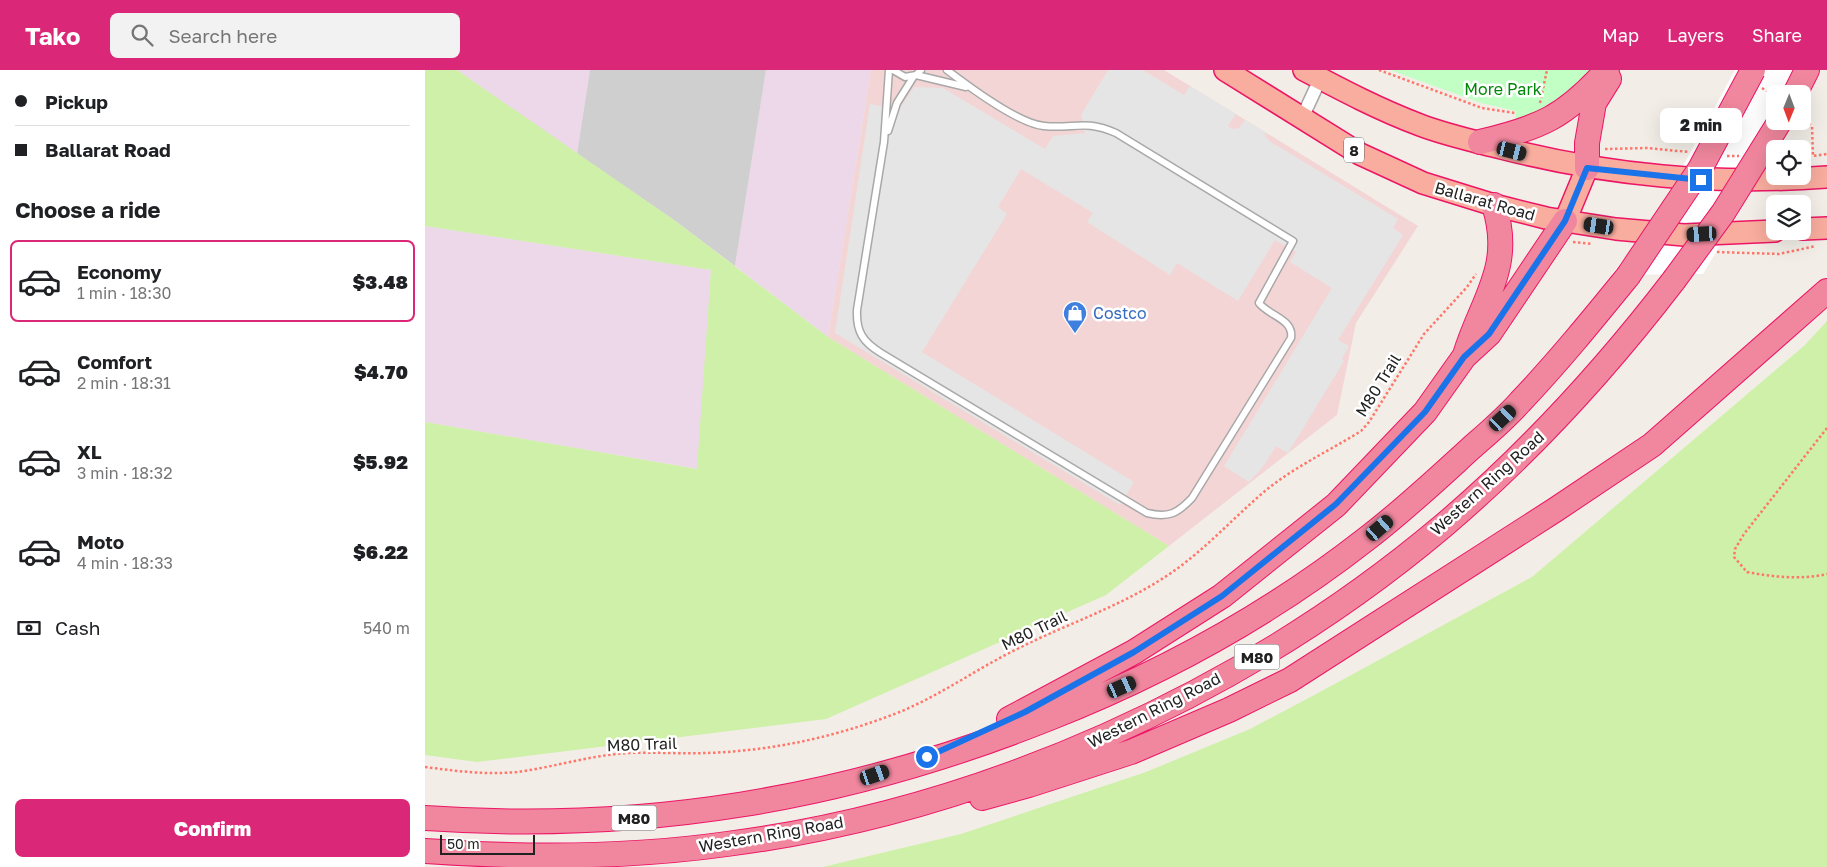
<!DOCTYPE html>
<html lang="en">
<head>
<meta charset="utf-8">
<style>
	body { margin:0; font-family:"Golos Text",sans-serif; background:#f2f2f2; color:#202124; height:100vh; display:flex; flex-direction:column; font-size:19px; white-space:nowrap }
	* { box-sizing:border-box; margin:0 }
	p { font-size:16px; color:#757577 }
	.icon { flex:none; width:28px; height:28px; fill:none; stroke:currentColor; stroke-width:2; stroke-linecap:round; stroke-linejoin:round }
	.map { position:relative; flex:1; overflow:hidden }
	.panel { display:flex; flex-direction:column; background:#fff; width:425px }
	.panel>* { flex:none }
	.hud { display:grid; align-content:center; height:110px; padding:0 15px; background:#fff }
	.needle { width:32px; rotate:181deg }
	.tools { position:absolute; left:1341px; top:15px; display:grid; gap:10px }
	.tools a { display:grid; place-items:center; width:45px; height:45px; border-radius:8px; background:#fff; box-shadow:0 5px 20px #0002; font-size:25px }
	.scale { position:absolute; left:15px; bottom:12px; width:95px; box-sizing:border-box; padding-left:5px; border:2px solid #212121; border-top:0; font-size:14px; line-height:18px; white-space:nowrap; color:#212121; -webkit-text-stroke:4px #fff; paint-order:stroke }
	.end { position:absolute; width:22px; height:22px; margin:-11px; border:6px solid #1a73e8; background:#fff; box-shadow:0 0 0 2px #fff }
	.from { border-radius:50% }
	.bubble { position:absolute; height:35px; border-radius:8px; background:#fff; box-shadow:0 5px 20px #0002; font-size:16px; font-weight:800; line-height:35px; text-align:center }
	.car { position:absolute; width:15px; height:30px; margin:-15px -8px; border-radius:6px; box-shadow:0 0 4px 1px #0007; background:linear-gradient(#222 24%,#8ab4d8 0 40%,#222 0 76%,#8ab4d8 0 86%,#222 0) }
	.hud b { display:flex; align-items:center; gap:18px; height:48px; font-size:19px }
	.hud b+b { border-top:1px solid #e0e0e0 }
	.hud i { width:12px; height:12px; background:#202124 }
	ul { padding:0; list-style:none }
	li { display:flex; align-items:center; gap:15px; height:82px; margin:0 10px 8px; padding:0 5px; border:2px solid transparent; border-radius:8px }
	li div { flex:1 }
	li b { display:block; font-size:19px }
	li em { font-style:normal; font-weight:800 }
	li.current { border-color:#db2777 }
	li>.icon { width:45px; height:45px; stroke-width:1.5 }
	h2 { padding:0 15px; font-size:22px; line-height:60px }
	.pay { display:flex; align-items:center; gap:12px; height:55px; padding:0 15px; font-size:19px }
	.pay p { margin-inline-start:auto }
	.button { display:flex; gap:10px; margin-top:auto; padding:10px 15px }
	.button a { flex:1; height:58px; border-radius:8px; background:#db2777; color:#fff; font-size:20px; font-weight:800; line-height:58px; text-align:center }
	header { display:flex; align-items:center; gap:30px; box-sizing:border-box; height:70px; padding:0 25px; background:#db2777; color:#fff }
	header strong { font-size:24px }
	nav { display:flex; gap:28px; margin-inline-start:auto; font-size:18px }
	.search { width:350px; height:45px; background:#f2f2f2; display:flex; align-items:center; gap:12px; box-sizing:border-box; padding:0 18px; border-radius:8px; color:#757577; font-size:19px }
	main { display:flex; flex:1; min-height:0 }
	.map>svg:first-child { display:block }
</style>
</head>
<body>
<header>
<strong>Tako</strong>
<div class="search"><svg class="icon" aria-label="search" viewBox="0 0 24 24"><circle cx="10" cy="10" r="6"/><path d="M15 15l6 6"/></svg>Search here</div>
<nav><a>Map</a><a>Layers</a><a>Share</a></nav>
</header>
<main>
<section class="panel">
<div class="hud">
<b><i class="from"></i>Pickup</b>
<b><i></i>Ballarat Road</b>
</div>
<h2>Choose a ride</h2>
<ul>
<li class="current"><svg class="icon" aria-label="car" viewBox="0 0 24 24"><path d="M5 17H2v-5l4-1 3-4h7l3 4 3 1v5h-3M9 17h6M6 11h13"/><circle cx="7" cy="17" r="2"/><circle cx="17" cy="17" r="2"/></svg><div><b>Economy</b><p>1 min · 18:30</p></div><em>$3.48</em></li>
<li><svg class="icon" aria-label="car" viewBox="0 0 24 24"><path d="M5 17H2v-5l4-1 3-4h7l3 4 3 1v5h-3M9 17h6M6 11h13"/><circle cx="7" cy="17" r="2"/><circle cx="17" cy="17" r="2"/></svg><div><b>Comfort</b><p>2 min · 18:31</p></div><em>$4.70</em></li>
<li><svg class="icon" aria-label="car" viewBox="0 0 24 24"><path d="M5 17H2v-5l4-1 3-4h7l3 4 3 1v5h-3M9 17h6M6 11h13"/><circle cx="7" cy="17" r="2"/><circle cx="17" cy="17" r="2"/></svg><div><b>XL</b><p>3 min · 18:32</p></div><em>$5.92</em></li>
<li><svg class="icon" aria-label="car" viewBox="0 0 24 24"><path d="M5 17H2v-5l4-1 3-4h7l3 4 3 1v5h-3M9 17h6M6 11h13"/><circle cx="7" cy="17" r="2"/><circle cx="17" cy="17" r="2"/></svg><div><b>Moto</b><p>4 min · 18:33</p></div><em>$6.22</em></li>
</ul>
<div class="pay"><svg class="icon" aria-label="cash" viewBox="0 0 24 24"><path d="M3 7h18v10H3z"/><circle cx="12" cy="12" r="2"/></svg>Cash<p>540 m</p></div>
<div class="button"><a>Confirm</a></div>
</section>
<div class="map">
<svg width="1402" height="797" viewBox="0 0 1402 797">
	<rect width="100%" height="100%" fill="#f2eee7"/>
	<!-- commercial -->
	<path fill="#f4d5d5" d="M446 0H739L993 156 931 253 912 345 744 476 403 267Z"/>
	<!-- industrial -->
	<path fill="#ecd8e9" d="M32 0H165L152 84Z
		M341 0H446L403 267 310 196Z
		M0 156 286 200 273 399 0 352Z"/>
	<!-- religious -->
	<path fill="#cfcfcf" d="M165 0H341L310 196 249 150 152 84Z"/>
	<!-- grass -->
	<path fill="#cef0a8" d="M0 0H32L249 150 403 267 744 476 681 525 401 649 52 692 0 685V352L272 399 286 200 0 156Z
		M1402 251V797H398L536 764 721 702 825 659 893 623 1107 507 1380 275Z"/>
	<!-- park -->
	<path fill="#c1ffc4" d="M965 0H1165L1117 45 1090 52 1091 41 1056 33Z"/>
	<!-- parking -->
	<path fill="#e5e5e5" d="M683 0H718L759 25 765 16 811 44 803 56 807 59 814 58 820 50 840 62V66L846 72 973 149 968 158 978 165 913 270 924 276 917 289 919 291 863 383 851 376 838 397 824 412 799 396 907 218 865 192 871 182 850 170 813 231 752 193 745 205 662 152 668 143 596 99 573 137 582 144 497 282 709 412 695 435 410 263 445 34 474 40 489 17 518 18 620 79 628 66 660 63 656 45Z"/>
	<!-- pier -->
	<path fill="#fff" d="M1310 0H1390L1378 24H1350V81L1278 204 1186 205 1215 168 1245 120Z"/>
	<g fill="none" stroke-linecap="round" stroke-linejoin="round">
		<!-- service casing -->
		<g stroke="#a8a8a8" stroke-width="9">
			<path id="service" d="M464 0 459 72 432 240C431 262 438 272 456 283L722 443C743 448 752 444 767 428L866 268C869 249 844 246 834 233L868 171 691 63C659 49 650 59 619 56 594 54 543 16 522 0
				M468 0 480 7 491 5 496 0
				M491 5 541 17
				M463 61 472 33 489 6"/>
		</g>
		<!-- minor casing -->
		<g stroke="#a8a8a8" stroke-width="15">
			<path id="minor" d="M877 48 897 5"/>
		</g>
		<!-- trunk casing -->
		<g stroke="#ed1666" stroke-width="24">
			<path id="trunk" d="M800 0 935 84 998 113 1069 135 1121 148 1191 159 1259 165 1350 161
				M879 0C917 20 955 40 995 55 1021 65 1049 71 1076 78 1186 106 1288 115 1402 107
				M1140 151 1162 98
				M1378 159 1402 158"/>
		</g>
		<!-- motorway casing -->
		<g stroke="#ed1666" stroke-width="26">
			<path id="motorway" d="M1370 24 1382 0
				M1055 72C1115 58 1140 47 1182 0
				M1162 98V73L1169 33 1184 9
				M1040 285C1057 229 1089 197 1069 135
				M584 649 709 582 797 526 911 435 1000 342 1039 287 1064 264 1140 151
				M557 728 604 715 706 682 804 640 865 610 1130 440 1227 375 1402 221
				M0 748C218 763 419 730 622 649 736 604 844 545 940 470 977 442 1011 410 1045 379 1062 364 1080 349 1095 332 1133 292 1168 249 1203 206
				M0 781C100 788 202 788 302 774 559 741 820 623 1018 456 1104 383 1180 300 1249 210"/>
		</g>
		<!-- path -->
		<path stroke="#ff766b" stroke-width="2.5" stroke-dasharray="2.5 2.5" stroke-linecap="butt" d="M954 0 1057 38 1090 43
			M1337 18 1350 27
			M1115 33 1122 0
			M1378 45 1387 57 1388 86 1402 84
			M1180 79 1222 78 1264 82
			M1302 86H1314
			M1378 86H1388
			M1148 172 1167 174
			M1292 182 1354 184 1391 176
			M1402 358 1319 464 1310 479 1309 487 1322 502C1348 507 1376 510 1402 504
			M0 697C31 701 61 705 92 702 130 697 166 685 204 683 230 682 256 684 281 683 348 681 415 666 477 641 517 624 552 599 590 580 641 554 695 537 743 505 779 481 807 449 840 421 869 397 904 381 936 361L944 352 999 264 1042 217 1051 204"/>
		<!-- service -->
		<use href="#service" stroke="#fff" stroke-width="6"/>
		<!-- minor -->
		<use href="#minor" stroke="#fff" stroke-width="12"/>
		<!-- trunk -->
		<use href="#trunk" stroke="#f8ad9e" stroke-width="21"/>
		<!-- motorway -->
		<use href="#motorway" stroke="#f0879e" stroke-width="24"/>
		<!-- motorway-bridge casing -->
		<g stroke="#ed1666" stroke-width="26" stroke-linecap="butt">
			<path id="motorway-bridge" d="M1203 206 1275 99 1328 0
				M1249 210 1298 143 1355 51"/>
		</g>
		<!-- motorway-bridge -->
		<use href="#motorway-bridge" stroke="#f0879e" stroke-width="24"/>
	</g>
	<g fill="none" stroke-linecap="round" stroke-linejoin="round">
		<!-- route -->
		<path stroke="#1a73e8" stroke-width="6" d="M502 687 600 642 709 582 797 526 911 434 1000 342 1039 287 1064 264 1140 151 1162 98 1276 110"/>
	</g>
	<!-- icons -->
	<defs>
		<g id="shop-pin" transform="scale(1.25)"><path d="M0 17L-7.5 6A9.5 9.5 0 1 1 7.5 6Z" fill="#3f7fe0" stroke="#fff"/><path d="M-5-2.5h2.3a2.7 3.5 0 0 1 5.4 0H5L5.5 6h-11ZM-1.5-2.5h3a1.5 2.3 0 0 0-3 0Z" fill="#fff"/></g>
	</defs>
	<g fill-rule="evenodd">
		<use href="#shop-pin" x="650" y="243"/>
	</g>
	<g text-anchor="middle" dominant-baseline="central" stroke-width="5" stroke-linejoin="round" paint-order="stroke">
		<!-- shield labels -->
		<g fill="#fff" stroke="#646464" stroke-width="1">
			<rect x="919" y="67.5" width="20" height="25" rx="4"/>
			<rect x="809.5" y="574.5" width="45" height="25" rx="4"/>
			<rect x="186.5" y="735.5" width="45" height="25" rx="4"/>
		</g>
		<g font-size="15" font-weight="bold" fill="#212121">
			<text x="929" y="80">8</text>
			<text x="832" y="587">M80</text>
			<text x="209" y="748">M80</text>
		</g>
		<!-- park labels -->
		<g font-size="16" fill="#018708" stroke="#fff">
			<text x="1078" y="19">More Park</text>
		</g>
		<!-- street labels -->
		<g font-size="16" fill="#212121" stroke="#fff">
			<text transform="translate(1060 131) rotate(16)">Ballarat Road</text>
			<text transform="translate(953 315) rotate(-58)">M80 Trail</text>
			<text transform="translate(1062 413) rotate(-42)">Western Ring Road</text>
			<text transform="translate(609 560) rotate(-26)">M80 Trail</text>
			<text transform="translate(729 640) rotate(-27)">Western Ring Road</text>
			<text transform="translate(217 674) rotate(-2)">M80 Trail</text>
			<text transform="translate(346 764) rotate(-10)">Western Ring Road</text>
		</g>
		<!-- shop labels -->
		<g font-size="16" fill="#366cbe" stroke="#fff" text-anchor="start">
			<text x="668" y="243">Costco</text>
		</g>
	</g>
</svg>
<div class="tools">
<a><svg class="needle" viewBox="-14 -14 28 28"><path d="M0-13l5 13h-10z" fill="#e53935"/><path d="M0 13l5-13h-10z" fill="#757577"/></svg></a>
<a><svg class="icon" aria-label="locate" viewBox="0 0 24 24"><circle cx="12" cy="12" r="6"/><path d="M12 2v4M12 18v4M2 12h4M18 12h4"/></svg></a>
<a><svg class="icon" aria-label="layers" viewBox="0 0 24 24"><path d="M12 4l9 5-9 5-9-5zM3 14l9 5 9-5"/></svg></a>
</div>
<div class="scale">50 m</div>
<i class="end from" style="left:502px;top:687px"></i>
<i class="end" style="left:1276px;top:110px"></i>
<div class="bubble" style="left:1235px;top:38px;width:82px">2 min</div>
<i class="car" style="left:1087px;top:81px;rotate:104deg"></i>
<i class="car" style="left:1174px;top:156px;rotate:279deg"></i>
<i class="car" style="left:1277px;top:164px;rotate:267deg"></i>
<i class="car" style="left:1078px;top:348px;rotate:47deg"></i>
<i class="car" style="left:955px;top:458px;rotate:49deg"></i>
<i class="car" style="left:697px;top:617px;rotate:66deg"></i>
<i class="car" style="left:450px;top:705px;rotate:71deg"></i>
</div>
</main>
</body>
</html>
